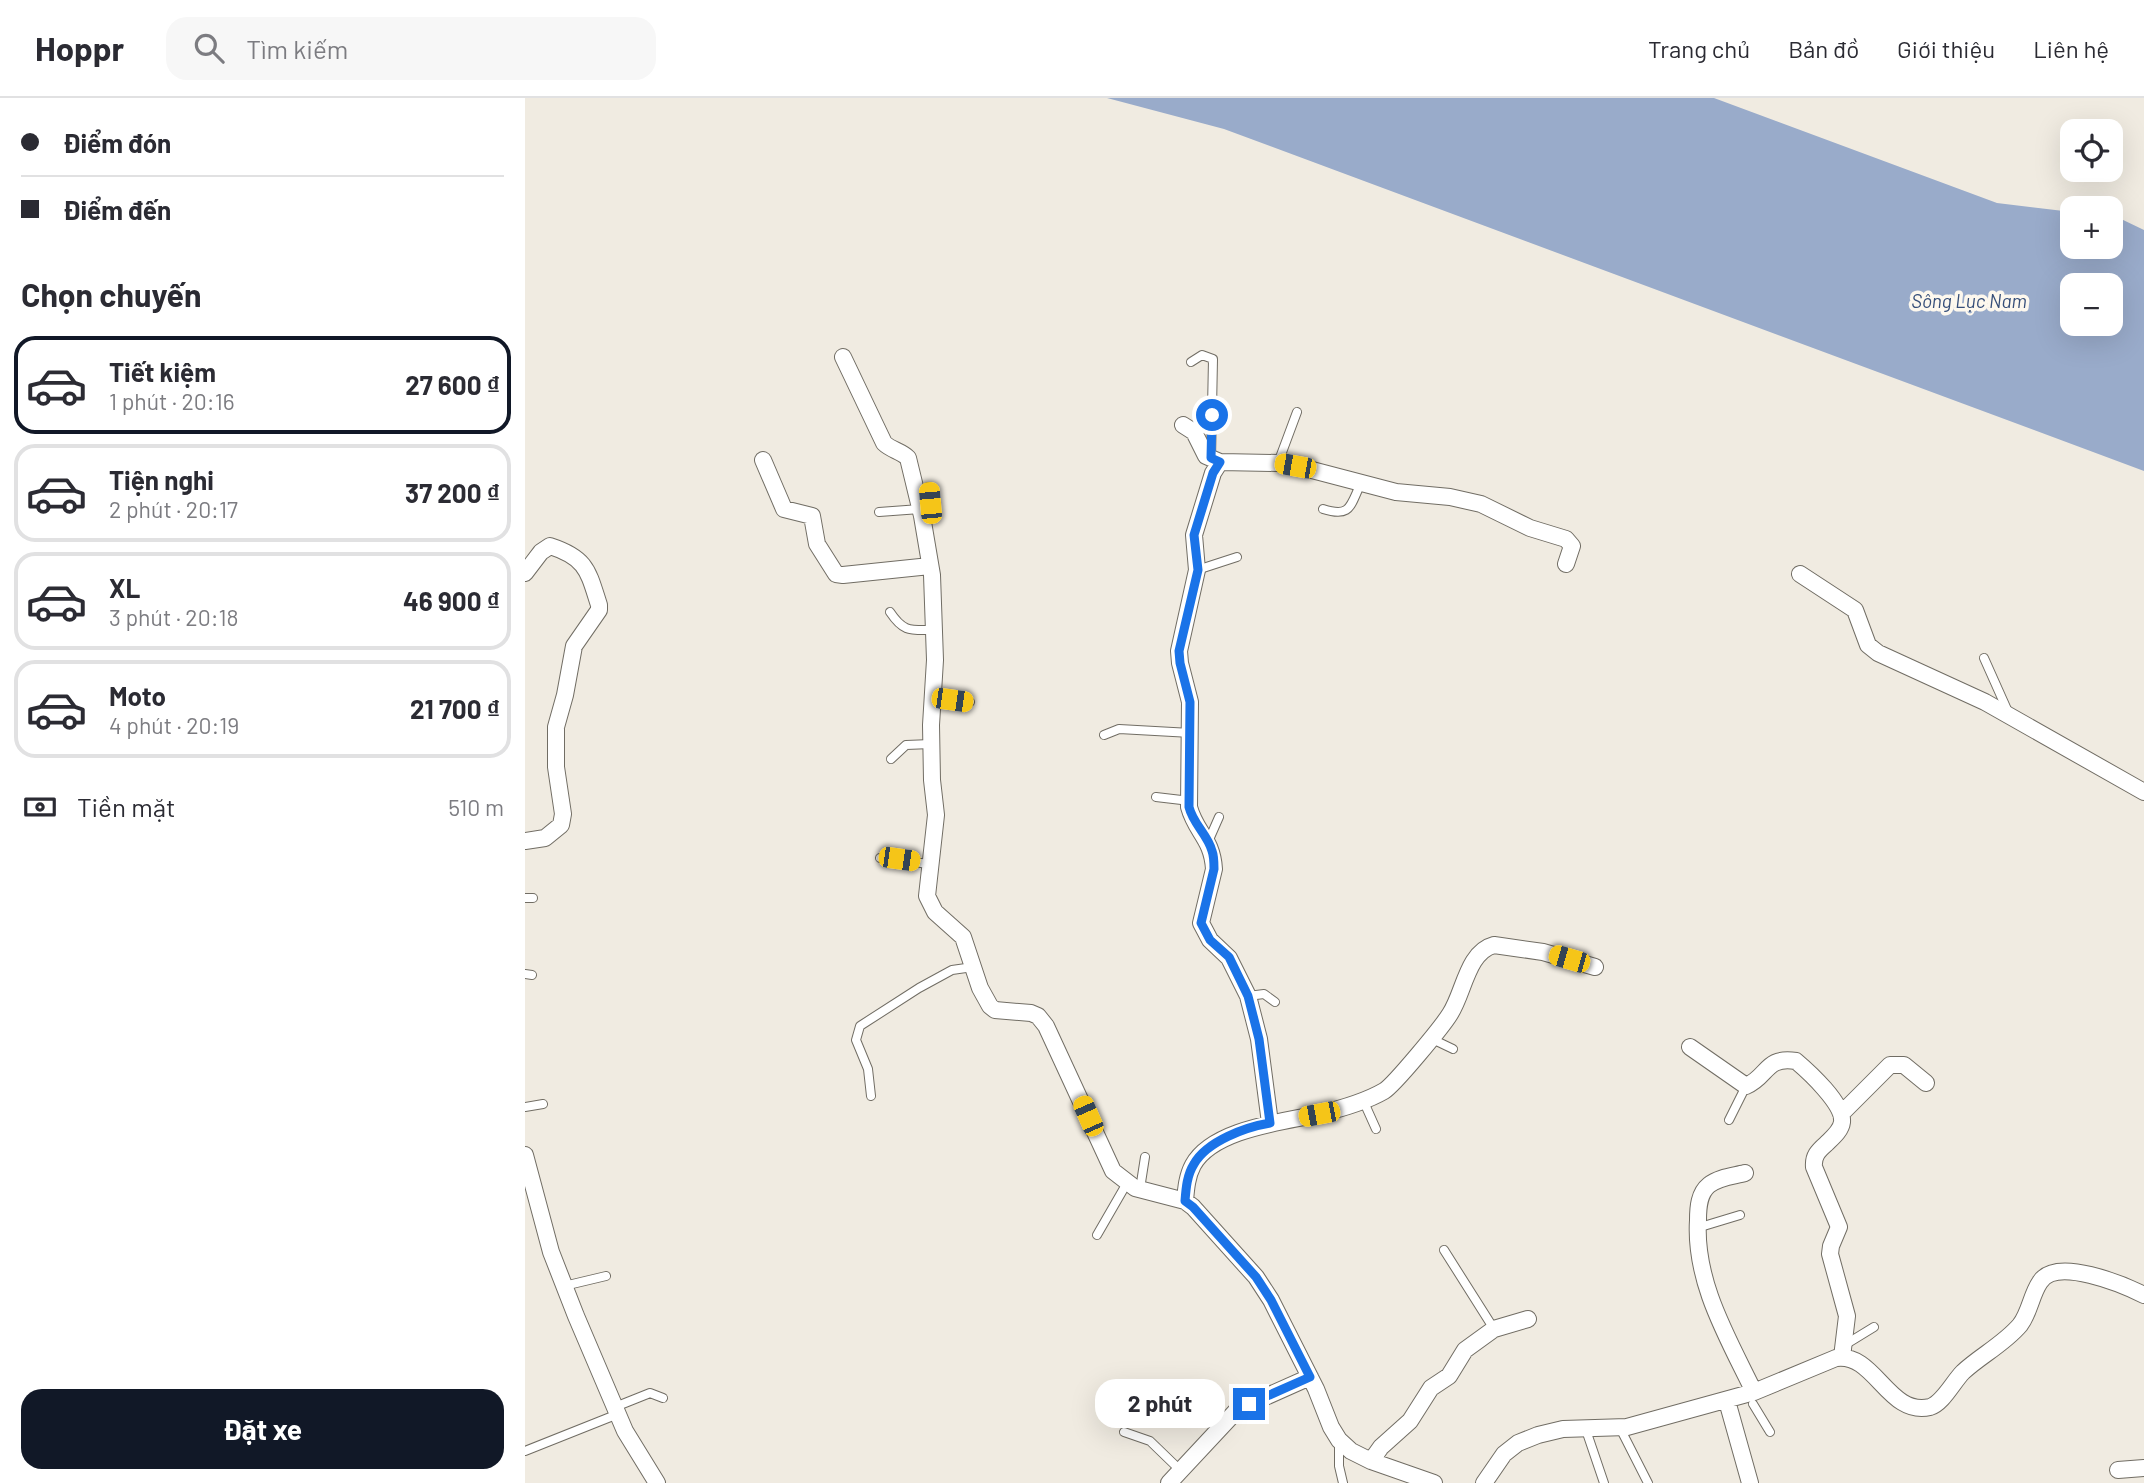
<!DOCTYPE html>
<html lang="vi">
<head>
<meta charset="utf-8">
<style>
	body { margin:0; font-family:Barlow,sans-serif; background:#f7f7f7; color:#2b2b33; height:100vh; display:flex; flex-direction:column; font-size:26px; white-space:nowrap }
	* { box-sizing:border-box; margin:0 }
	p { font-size:23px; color:#7c7c81 }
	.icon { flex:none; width:38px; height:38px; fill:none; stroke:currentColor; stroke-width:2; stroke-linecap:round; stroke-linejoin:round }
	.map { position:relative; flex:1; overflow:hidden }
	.panel { display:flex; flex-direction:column; background:#fff; width:525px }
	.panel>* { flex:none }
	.hud { display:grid; align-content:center; height:154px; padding:0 21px; background:#fff }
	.tools { position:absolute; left:1535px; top:21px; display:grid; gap:14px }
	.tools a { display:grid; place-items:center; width:63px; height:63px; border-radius:14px; background:#fff; box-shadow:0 7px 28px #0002; font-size:35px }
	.end { position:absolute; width:32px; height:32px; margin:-16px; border:9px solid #1a73e8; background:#fff; box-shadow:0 0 0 4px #fff }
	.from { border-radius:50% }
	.bubble { position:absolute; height:49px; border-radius:21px; background:#fff; box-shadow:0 7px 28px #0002; font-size:23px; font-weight:700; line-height:49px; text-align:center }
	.car { position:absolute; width:21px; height:42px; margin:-21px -10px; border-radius:9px; box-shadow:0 0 5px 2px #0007; background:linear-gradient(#f5c518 24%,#345 0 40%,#f5c518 0 76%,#345 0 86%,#f5c518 0) }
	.hud b { display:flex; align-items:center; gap:24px; height:66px; font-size:26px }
	.hud b+b { border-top:2px solid #e1e1e2 }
	.hud i { width:18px; height:18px; background:#2b2b33 }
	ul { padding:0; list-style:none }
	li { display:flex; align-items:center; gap:21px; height:98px; margin:0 14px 10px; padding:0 7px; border:4px solid #e1e1e2; border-radius:21px }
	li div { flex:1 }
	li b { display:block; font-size:26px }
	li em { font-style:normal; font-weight:700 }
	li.current { border-color:#111827 }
	li>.icon { width:63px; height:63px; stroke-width:1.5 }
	h2 { padding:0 21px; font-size:32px; line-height:84px }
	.pay { display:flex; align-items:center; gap:18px; height:77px; padding:0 21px; font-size:26px }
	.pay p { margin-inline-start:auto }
	.primary-button { display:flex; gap:14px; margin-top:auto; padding:14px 21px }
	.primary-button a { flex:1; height:80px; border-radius:21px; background:#111827; color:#fff; font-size:28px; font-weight:700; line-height:80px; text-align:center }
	header { display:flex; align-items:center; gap:42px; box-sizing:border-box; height:98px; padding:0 35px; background:#fff; border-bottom:2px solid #e1e1e2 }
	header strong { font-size:33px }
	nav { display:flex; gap:38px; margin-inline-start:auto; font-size:24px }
	.search { width:490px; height:63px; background:#f7f7f7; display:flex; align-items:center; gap:18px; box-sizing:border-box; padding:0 24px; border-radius:21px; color:#7c7c81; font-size:26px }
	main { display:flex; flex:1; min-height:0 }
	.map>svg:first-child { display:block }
</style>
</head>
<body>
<header>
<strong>Hoppr</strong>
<div class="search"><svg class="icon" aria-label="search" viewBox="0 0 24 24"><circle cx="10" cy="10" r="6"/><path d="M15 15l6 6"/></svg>Tìm kiếm</div>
<nav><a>Trang chủ</a><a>Bản đồ</a><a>Giới thiệu</a><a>Liên hệ</a></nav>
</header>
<main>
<section class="panel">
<div class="hud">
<b><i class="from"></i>Điểm đón</b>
<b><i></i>Điểm đến</b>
</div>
<h2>Chọn chuyến</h2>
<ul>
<li class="current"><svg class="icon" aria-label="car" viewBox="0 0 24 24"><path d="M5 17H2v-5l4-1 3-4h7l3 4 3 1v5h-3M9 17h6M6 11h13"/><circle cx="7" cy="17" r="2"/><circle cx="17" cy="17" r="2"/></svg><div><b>Tiết kiệm</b><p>1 phút · 20:16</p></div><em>27 600 ₫</em></li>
<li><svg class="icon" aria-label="car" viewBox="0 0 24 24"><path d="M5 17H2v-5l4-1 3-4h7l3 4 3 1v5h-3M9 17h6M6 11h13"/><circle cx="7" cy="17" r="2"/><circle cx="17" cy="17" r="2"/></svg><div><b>Tiện nghi</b><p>2 phút · 20:17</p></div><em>37 200 ₫</em></li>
<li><svg class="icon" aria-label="car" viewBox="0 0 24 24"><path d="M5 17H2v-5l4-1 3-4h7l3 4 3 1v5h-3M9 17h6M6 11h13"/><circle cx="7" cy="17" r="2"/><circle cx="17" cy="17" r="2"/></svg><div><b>XL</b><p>3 phút · 20:18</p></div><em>46 900 ₫</em></li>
<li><svg class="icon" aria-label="car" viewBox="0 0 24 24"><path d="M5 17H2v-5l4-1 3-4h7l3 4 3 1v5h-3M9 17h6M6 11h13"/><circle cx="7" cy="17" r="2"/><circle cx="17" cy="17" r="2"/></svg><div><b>Moto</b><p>4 phút · 20:19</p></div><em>21 700 ₫</em></li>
</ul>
<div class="pay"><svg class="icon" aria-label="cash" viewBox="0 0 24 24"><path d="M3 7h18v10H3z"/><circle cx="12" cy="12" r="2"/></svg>Tiền mặt<p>510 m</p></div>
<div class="primary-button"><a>Đặt xe</a></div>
</section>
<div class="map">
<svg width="1619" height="1385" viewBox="0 0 1619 1385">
	<rect width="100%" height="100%" fill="#f0ebe1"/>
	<!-- water -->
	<path fill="#99abca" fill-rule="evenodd" d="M582 0H1189L1472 105 1547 114V149H1586V119L1594 120 1619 132V373L699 31ZM1547 187H1586V226H1547Z"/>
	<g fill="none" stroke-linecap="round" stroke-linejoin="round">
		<!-- service casing -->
		<g stroke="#716d64" stroke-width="10">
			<path id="service" d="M666 264 677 257 688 261 686 361
				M753 365 772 314
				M798 411C826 420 825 408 836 385
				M354 414 395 411
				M397 418 405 411 403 389
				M672 472 712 459
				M365 514C379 535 386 532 409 532
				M1459 560 1484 616
				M409 599 445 604
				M579 637 594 631 666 635
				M366 661 381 647 406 646
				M631 699 665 703
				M683 744 694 719
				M355 760 404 766
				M0 800H8
				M0 876 7 877
				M723 898 739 896 750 904
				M905 940 928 951
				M346 998 343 971 331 942 335 928 394 890 427 872 448 869
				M838 1002 851 1031
				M0 1009 18 1006
				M1204 1022 1221 988
				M615 1091 620 1059
				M1172 1130 1215 1117
				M572 1137 602 1085
				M919 1152 969 1231
				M39 1188 81 1178
				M1318 1248 1349 1229
				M1228 1306 1245 1334
				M90 1309 125 1295 138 1300
				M1095 1330 1123 1385
				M1061 1332 1079 1385
				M599 1334 625 1343 655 1372
				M814 1345V1368L818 1385
				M0 1353 93 1316"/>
		</g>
		<!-- minor casing -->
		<g stroke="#716d64" stroke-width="18">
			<path id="minor" d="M318 259 359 345C366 352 376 353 383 360L397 418 407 477 410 562 406 627 407 682 411 717 402 798 410 814 438 839 455 890 465 908 470 912 506 915 513 918 521 928 588 1073 610 1090 660 1103 668 1109 731 1179 746 1202 791 1291 806 1329 814 1342 826 1353 846 1363 909 1385
				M658 327 669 334 681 358 695 364 753 365 787 372 871 394 925 399 956 406 1005 430 1041 441 1047 448 1041 466
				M238 362 259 411 287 418 292 446 311 476 318 477 405 468
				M695 364 688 375 669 437 672 472 654 553 655 565 665 604 664 709C671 735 687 740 689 771L676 825 685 842 704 860 723 898 734 941 745 1025
				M0 475 16 454 25 448C62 460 63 473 74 507V512L49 548 40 597 31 629V669L38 716 36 727 20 740 0 743
				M1275 476 1330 512 1343 547 1353 555 1460 604 1619 694
				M1165 949 1221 988C1243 979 1240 958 1271 963 1284 974 1319 1006 1317 1024 1316 1033 1307 1040 1301 1046 1293 1053 1288 1058 1289 1069L1314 1129 1306 1148 1305 1156 1322 1218 1317 1259
				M1316 1016 1365 967H1379L1401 985
				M0 1057 26 1154 51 1218 100 1333 132 1385
				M1220 1075C1209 1078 1194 1079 1184 1087 1174 1095 1173 1109 1173 1122 1169 1184 1203 1240 1229 1294
				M660 1103C661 1091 662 1078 668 1067 688 1031 758 1024 794 1016 815 1011 840 1004 859 993 869 987 917 929 925 916 939 895 942 854 969 847L1018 854 1070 869
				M1202 1303 1225 1385
				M846 1363 856 1349 885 1323 906 1290 924 1278 940 1252 969 1231 1003 1221
				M1593 1372 1619 1370
				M644 1385 713 1311 785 1279
				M959 1385 979 1356 993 1345 1013 1337 1038 1331 1102 1329 1229 1294 1311 1260C1350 1254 1363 1319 1405 1309 1418 1305 1428 1284 1438 1274 1455 1258 1479 1246 1495 1227 1505 1214 1506 1197 1515 1184 1531 1158 1599 1187 1619 1197"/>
		</g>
		<!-- service -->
		<use href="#service" stroke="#fff" stroke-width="8"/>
		<!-- minor -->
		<use href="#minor" stroke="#fff" stroke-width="16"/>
	</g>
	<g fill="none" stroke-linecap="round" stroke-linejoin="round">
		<!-- route -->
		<path stroke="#1a73e8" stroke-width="9" d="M687 317 686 360 695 364 688 375 669 437 673 472 654 553 655 565 665 604 664 709C668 726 683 737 687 753 689 758 689 765 689 771L676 825 685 842 704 859 723 898 734 941 745 1025C721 1029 682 1043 669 1066 662 1077 661 1090 660 1103L668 1109 731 1179 746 1202 785 1279 724 1306"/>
	</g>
	<g text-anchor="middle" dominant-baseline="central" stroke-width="7" stroke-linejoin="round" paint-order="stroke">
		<!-- water labels -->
		<g font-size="19" font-style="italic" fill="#354e79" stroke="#fdf8ee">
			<text x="1444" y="202">Sông Lục Nam</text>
		</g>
	</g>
</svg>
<div class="tools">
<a><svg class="icon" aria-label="locate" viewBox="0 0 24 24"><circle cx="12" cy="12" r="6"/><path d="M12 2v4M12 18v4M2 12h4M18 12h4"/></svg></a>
<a>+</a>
<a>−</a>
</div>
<i class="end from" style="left:687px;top:317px"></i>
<i class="end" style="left:724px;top:1306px"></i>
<div class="bubble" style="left:570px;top:1281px;width:130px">2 phút</div>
<i class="car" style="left:770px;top:368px;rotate:280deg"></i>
<i class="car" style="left:405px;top:405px;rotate:355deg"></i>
<i class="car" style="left:427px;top:602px;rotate:98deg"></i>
<i class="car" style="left:374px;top:761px;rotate:98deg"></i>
<i class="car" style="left:1044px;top:861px;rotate:286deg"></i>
<i class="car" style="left:794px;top:1016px;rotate:259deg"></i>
<i class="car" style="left:563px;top:1018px;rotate:336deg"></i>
</div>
</main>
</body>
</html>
